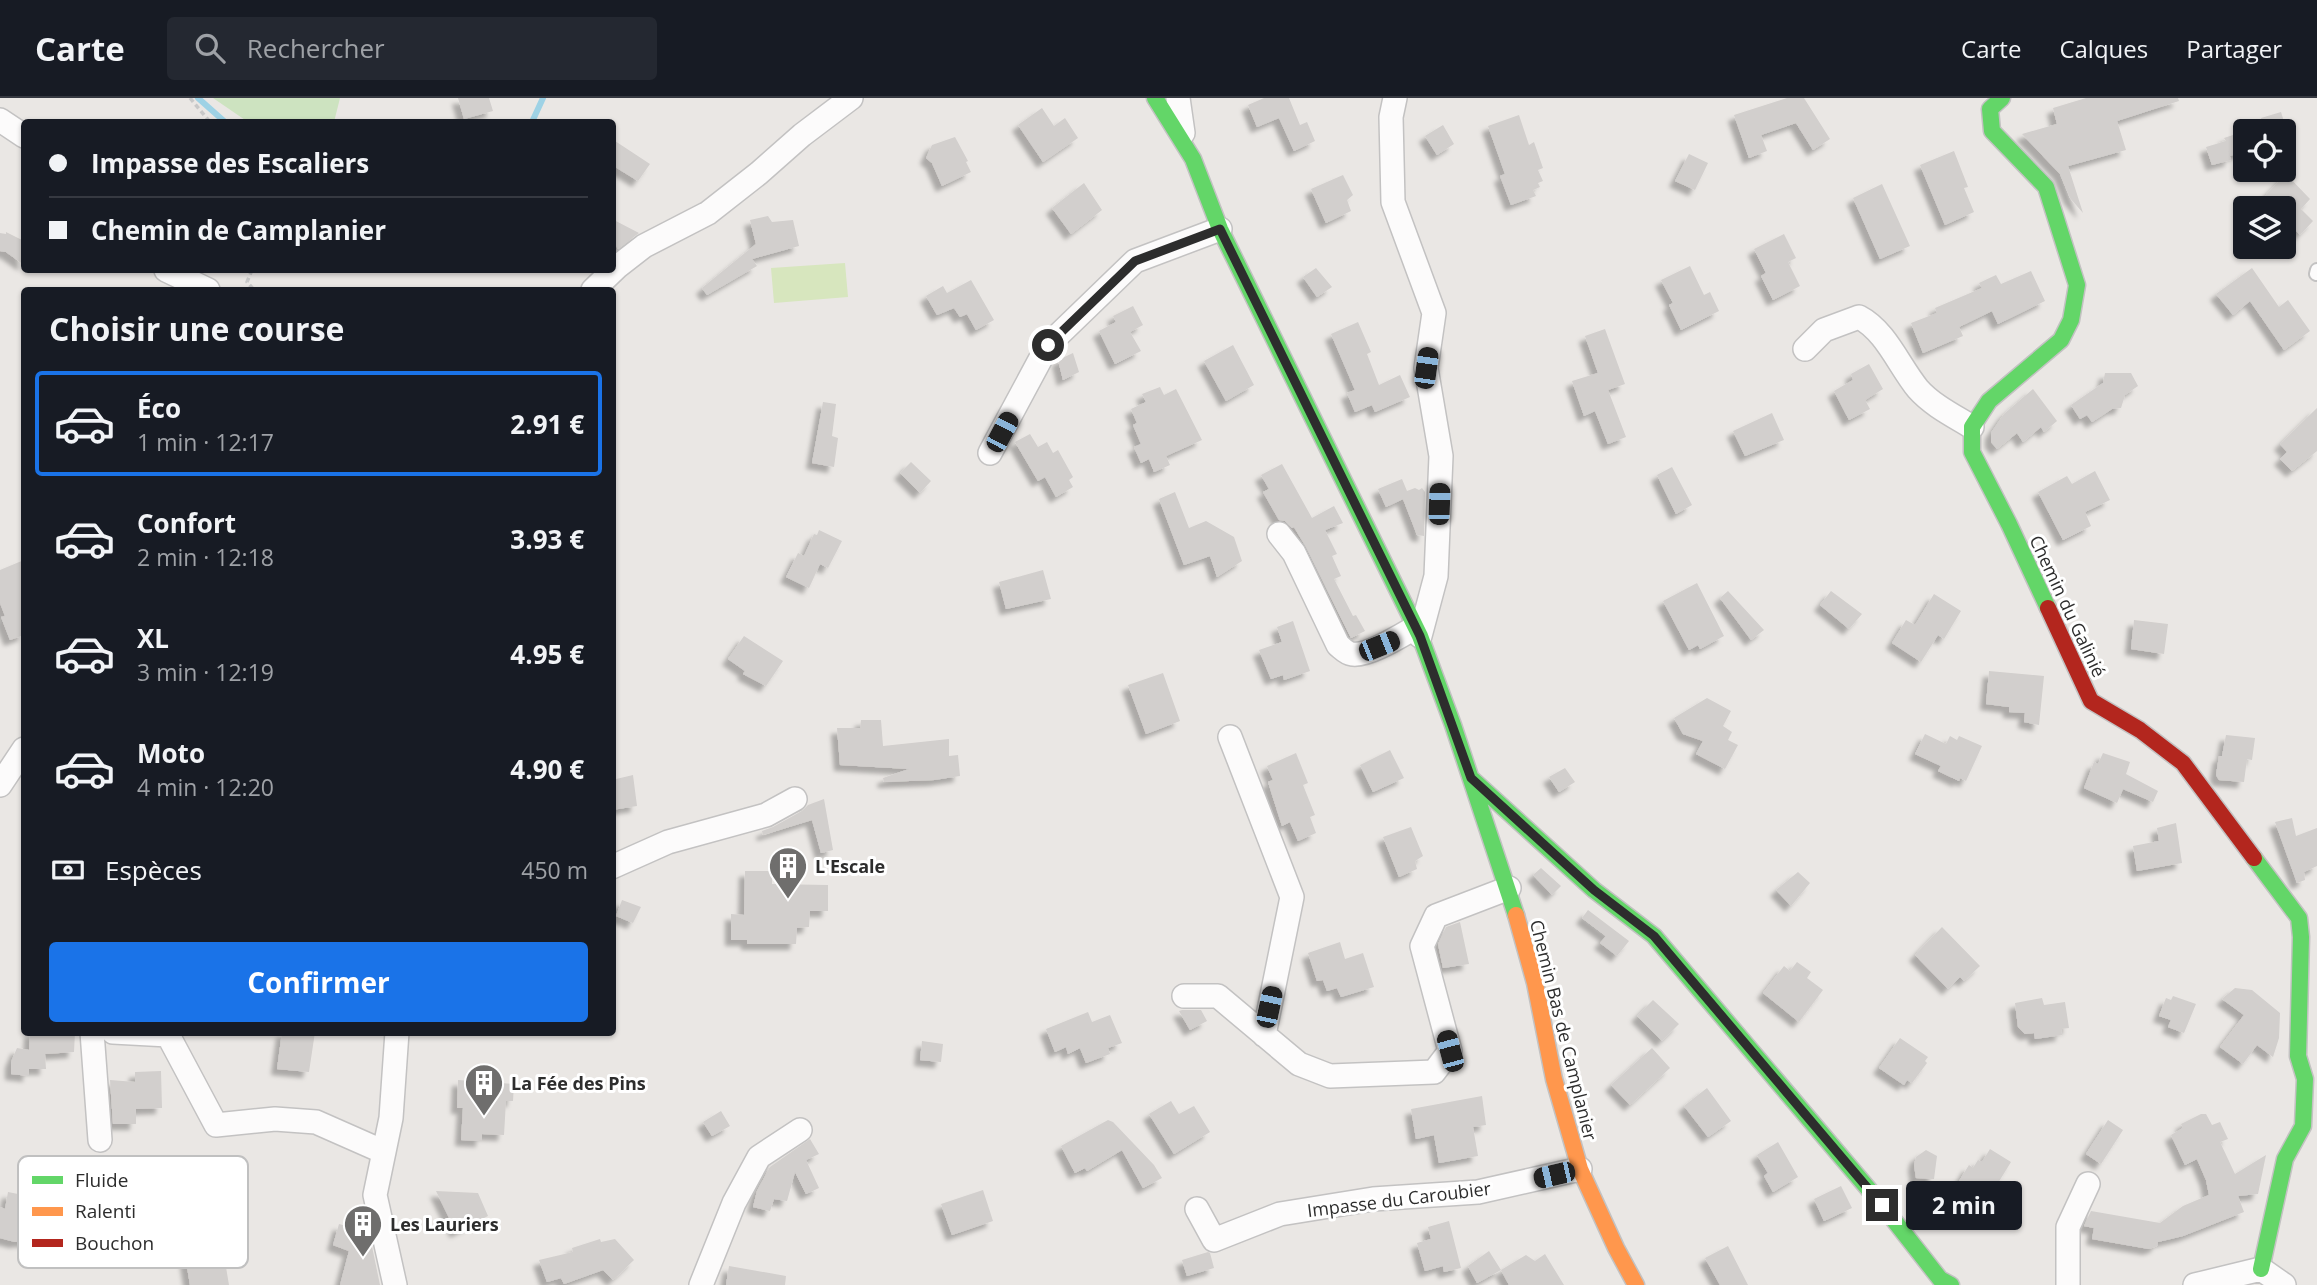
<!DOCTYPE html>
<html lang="fr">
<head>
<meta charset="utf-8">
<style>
	body { margin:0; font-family:"Open Sans",sans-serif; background:#242831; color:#f1f3f6; height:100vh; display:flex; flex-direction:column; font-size:26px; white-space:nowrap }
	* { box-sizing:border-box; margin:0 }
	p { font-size:23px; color:#9ea1a6 }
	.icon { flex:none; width:38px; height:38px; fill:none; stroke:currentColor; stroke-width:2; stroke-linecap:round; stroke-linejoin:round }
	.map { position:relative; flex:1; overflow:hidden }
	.panel { position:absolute; left:21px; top:189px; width:595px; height:749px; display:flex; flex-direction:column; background:#171b24; border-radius:7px; box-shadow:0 2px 5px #0004 }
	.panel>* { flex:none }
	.hud { position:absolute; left:21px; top:21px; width:595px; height:154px; border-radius:7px; box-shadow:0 2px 5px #0004; display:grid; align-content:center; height:154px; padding:0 28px; background:#171b24 }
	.controls { position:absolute; left:2233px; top:21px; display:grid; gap:14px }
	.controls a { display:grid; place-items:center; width:63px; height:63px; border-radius:7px; background:#171b24; box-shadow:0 2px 5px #0004; font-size:35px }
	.end { position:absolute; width:32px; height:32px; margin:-16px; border:9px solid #2d2d2d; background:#fff; box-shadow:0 0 0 4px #fff }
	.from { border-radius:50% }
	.bubble { position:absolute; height:49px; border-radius:7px; background:#171b24; box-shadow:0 2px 5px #0004; font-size:23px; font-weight:700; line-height:49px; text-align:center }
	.car { position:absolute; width:21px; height:42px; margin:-21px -10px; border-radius:9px; box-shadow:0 0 5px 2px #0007; background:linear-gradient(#222 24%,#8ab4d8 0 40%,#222 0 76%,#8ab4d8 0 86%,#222 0) }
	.hud b { display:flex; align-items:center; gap:24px; height:66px; font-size:26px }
	.hud b+b { border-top:2px solid #363941 }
	.hud i { width:18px; height:18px; background:#f1f3f6 }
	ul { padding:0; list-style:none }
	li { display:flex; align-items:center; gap:21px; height:105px; margin:0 14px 10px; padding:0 14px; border:4px solid transparent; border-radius:7px }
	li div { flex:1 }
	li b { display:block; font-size:26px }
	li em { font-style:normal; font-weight:700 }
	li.on { border-color:#1a73e8 }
	li>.icon { width:63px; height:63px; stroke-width:1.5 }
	h2 { padding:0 28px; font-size:32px; line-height:84px }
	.pay { display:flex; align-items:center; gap:18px; height:77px; padding:0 28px; font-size:26px }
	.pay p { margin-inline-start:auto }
	.primary-button { display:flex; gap:14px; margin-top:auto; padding:14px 28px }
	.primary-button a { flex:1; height:80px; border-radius:7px; background:#1a73e8; color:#fff; font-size:28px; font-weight:700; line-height:80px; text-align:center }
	header { display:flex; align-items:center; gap:42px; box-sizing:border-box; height:98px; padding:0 35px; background:#171b24; border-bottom:2px solid #363941 }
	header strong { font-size:33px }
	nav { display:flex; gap:38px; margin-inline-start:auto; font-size:24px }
	.search { width:490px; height:63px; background:#242831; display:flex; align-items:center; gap:18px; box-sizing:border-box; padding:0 24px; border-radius:7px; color:#9ea1a6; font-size:26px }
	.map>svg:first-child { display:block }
</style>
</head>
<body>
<header>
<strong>Carte</strong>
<div class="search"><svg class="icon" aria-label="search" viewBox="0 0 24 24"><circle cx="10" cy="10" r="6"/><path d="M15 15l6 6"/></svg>Rechercher</div>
<nav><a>Carte</a><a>Calques</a><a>Partager</a></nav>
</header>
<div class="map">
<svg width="2317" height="1187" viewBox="0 0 2317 1187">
	<defs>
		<filter id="shadow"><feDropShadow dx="-6" dy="6" stdDeviation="2" flood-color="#0004"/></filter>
	</defs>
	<rect width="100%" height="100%" fill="#eae7e4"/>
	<!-- green -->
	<path fill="#cde3c0" d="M213 0H340L334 24H248Z"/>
	<!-- pitch -->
	<path fill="#d7e6be" d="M845 165 848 199 774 205 771 170Z"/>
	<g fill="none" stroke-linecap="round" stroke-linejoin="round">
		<!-- stream -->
		<path stroke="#9ed2e5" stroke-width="6" d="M198 0 225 24
			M532 24 543 0"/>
	</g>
	<!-- building -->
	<path fill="#d2cfcd" filter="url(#shadow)" d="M458 0H489L493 13 464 21Z
		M1264 0H1289L1300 27 1307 24 1315 43 1294 53 1279 20 1257 29 1248 7Z
		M1787 0H1804L1830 41 1813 52 1796 25 1761 37 1767 53 1749 60 1734 17Z
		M2086 0H2178L2179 3 2117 23 2126 52 2068 68 2083 115 2070 100 2060 76 2022 36 2057 26 2053 10Z
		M1042 10 1054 28 1065 20 1078 40 1043 64 1018 27Z
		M2281 14 2287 33H2265L2261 20Z
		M1519 17 1529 47 1534 44 1543 70 1538 72 1543 83 1538 85 1540 89 1533 92 1536 98 1511 107 1500 78 1505 76 1488 28Z
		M1443 27 1454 46 1437 57 1425 38Z
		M2245 33V53L2230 58 2228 51 2231 62 2212 67 2206 49 2226 43 2224 40Z
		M955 39 968 63 966 64 971 74 942 88 932 65 926 60 932 47Z
		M612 41 650 66 638 83 612 67Z
		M1954 53 1968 89 1964 90 1974 114 1945 127 1920 67Z
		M1689 56 1708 65 1695 92 1675 83Z
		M2286 76 2310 101 2301 111 2313 123 2300 137 2288 124 2284 129V110H2274L2264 99Z
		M1343 77 1353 97 1347 102 1351 113 1326 125 1311 91Z
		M1084 85 1102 112 1071 136 1052 110Z
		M1882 86 1910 148 1880 161 1853 100Z
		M768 118 772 124 793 122 799 148 752 161 757 168 707 197 702 190 756 146 750 122Z
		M612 121 639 135 618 151 612 141Z
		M6 134 24 143V167L6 154 0 153V135L6 136Z
		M1784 136 1796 160 1788 164 1800 188 1773 202 1761 178 1766 175 1754 151Z
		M1690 168 1704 197 1710 194 1719 213 1681 232 1669 207 1673 205 1661 182Z
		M1316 170 1332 189 1317 199 1303 179Z
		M2252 170 2279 209 2288 202 2310 233 2284 252 2250 203 2233 217 2216 196Z
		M2031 173 2045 203 1998 226 1992 213 1959 229 1963 238 1923 255 1911 225 1937 215 1935 210 1982 190 1979 185 1996 177 2001 186Z
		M971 182 994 222 976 232 967 216 960 219 954 210 937 217 926 198 943 188 947 195Z
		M1133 208 1143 227 1130 234 1141 253 1115 266 1099 233 1116 224 1113 218Z
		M1358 224 1371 254 1367 256 1379 287 1400 277 1410 299 1375 314 1372 307 1355 314 1347 295 1355 292 1331 236Z
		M1605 231 1625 286 1608 292 1626 339 1608 346 1595 313 1584 318 1572 283 1598 275 1585 238Z
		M1233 247 1254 287 1226 303 1204 263Z
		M1073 255 1079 274 1063 282 1058 262Z
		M1869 266 1883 291 1865 302 1870 311 1849 322 1834 293 1853 282 1851 276Z
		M2105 275H2131L2138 288 2125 297 2121 310 2112 311 2092 324 2087 317 2080 321 2071 307 2103 285Z
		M1160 289 1164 297 1176 291 1202 342 1166 358 1170 367 1154 374 1149 361 1141 365 1134 349 1141 346 1133 327 1137 325 1131 311 1146 304 1142 296Z
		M2033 291 2057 323 2044 334 2041 329 2023 344 2017 335 1997 351 1991 344V335L2004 316Z
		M823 304 836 306 832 338 838 340 834 369 812 365Z
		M2317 310V353L2292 373 2280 361 2287 354 2280 346Z
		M1772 315 1784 342 1745 358 1733 333Z
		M1030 336 1038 349 1047 344 1053 355 1058 352 1073 379 1069 382 1073 389 1056 399 1045 379 1038 383 1015 344Z
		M911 364 931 383 920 395 900 375Z
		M1282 366 1312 420 1334 408 1343 425 1325 432 1337 456 1332 458 1341 478 1334 481 1353 518 1356 517 1365 533 1351 540 1306 449 1294 429 1292 430 1285 423 1279 422 1263 394 1269 391 1261 377Z
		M1672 369 1692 407 1676 416 1657 377Z
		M2095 373 2110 402 2085 414 2091 428 2063 442 2038 394 2067 378 2072 386Z
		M1402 381 1407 393 1415 390 1419 392 1422 390 1425 394 1424 438 1417 437 1403 401 1386 409 1378 391Z
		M1175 394 1189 430 1206 423 1234 439 1242 463 1217 479 1210 458 1184 467 1159 401Z
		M819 432 842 443 828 470 820 466 809 490 786 479 798 455 804 458 814 436 817 437Z
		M24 462V537L10 542 1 519 5 518 0 505V472Z
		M1043 472 1051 501 1006 511 999 484Z
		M1697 485 1724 538 1700 551 1698 547 1689 552 1663 503Z
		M1728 493 1764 532 1751 542 1720 500Z
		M1831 493 1862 516 1849 531 1820 507Z
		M1934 496 1961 513 1944 541 1938 537 1921 564 1892 545 1906 522 1915 527Z
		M2134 522 2168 526 2164 556 2131 551Z
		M1293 523 1310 573 1284 582 1283 577 1271 581 1259 552 1282 544 1277 529Z
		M744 538 783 563 766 588 743 576 745 573 728 561Z
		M1989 573 2044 578 2039 627 2024 624 2025 615 2009 614V609L1986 606Z
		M1163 575 1180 623 1146 636 1128 587Z
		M1707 600 1731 613 1723 628 1732 634 1728 642 1738 647 1725 671 1696 656 1703 643 1683 636 1674 620Z
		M861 622H881L883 648 949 641V658L958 657 960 678 934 682 884 684 883 680 909 671 840 667 837 630H860Z
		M1925 636 1946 646 1950 638 1957 642 1959 638 1982 648 1966 683 1960 680 1959 683 1938 673 1941 668 1915 656Z
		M2226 637 2255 640 2252 662 2247 661 2244 684 2219 682 2216 677 2219 658H2222Z
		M1390 652 1404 680 1373 694 1360 667Z
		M1296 655 1308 685 1303 687 1315 717 1310 719 1316 735 1298 743 1290 724 1282 728 1268 684 1273 682 1267 668Z
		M2103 655 2130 664 2126 676 2158 693 2153 704 2123 691 2117 705 2084 690 2094 664 2098 666Z
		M1565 670 1575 684 1559 694 1549 679Z
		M633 677 637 708 612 712V682Z
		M824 701 833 752 821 755 812 722 763 737 762 733 773 729 802 713 808 707Z
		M2292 720 2296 738 2317 730V768L2304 774 2305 782 2297 785 2275 724Z
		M2176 725 2182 765 2137 773 2133 748 2159 743 2157 730Z
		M1411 729 1423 758 1415 763 1417 771 1399 779 1383 739Z
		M1541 770 1561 788 1552 797 1533 777Z
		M745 773H772V786L828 787V813H810L809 829 797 830 796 846H747V842H731V816L744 817Z
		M1798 774 1810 785 1791 808 1776 792Z
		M622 802 641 809 633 825 616 818Z
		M1588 812 1629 843 1617 858 1600 845 1606 838 1582 820Z
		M1460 824 1469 866 1443 870 1438 846 1446 829Z
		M1942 829 1980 868 1964 883 1960 879 1948 891 1915 857Z
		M1340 844 1345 861 1363 855 1374 889 1341 899 1337 890 1327 893 1323 882 1317 883 1308 855Z
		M1797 864 1811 874 1807 880 1823 892 1799 924 1763 895 1784 868 1790 873Z
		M2235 890 2252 892 2280 915 2279 940 2273 959 2257 947 2243 966 2220 949 2244 917 2222 901Z
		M2173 898 2196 906 2184 935 2168 929 2171 922 2159 918 2166 900 2171 902Z
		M2042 900 2044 907 2065 904 2069 930 2061 931 2062 937 2035 941 2034 935 2025 936 2018 929 2015 905Z
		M1653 902 1679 926 1662 943 1637 918Z
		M1182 912H1201L1207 923 1190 932 1179 913Z
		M1088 914 1092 924 1110 917 1122 945 1108 950 1110 956 1086 965 1080 950 1068 956 1066 949 1055 954 1046 931Z
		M30 934H75L74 954 45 956 46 971H29V978L11 976V964L17 950 29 952Z
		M282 934H315L309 974 277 971Z
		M1900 940 1928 959 1925 963 1927 965 1912 985 1907 982 1904 987 1879 970Z
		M922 943 943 946 941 964 920 962Z
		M1652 950 1670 970 1630 1007 1611 987Z
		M161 973 162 1010 136 1011V1026H113L110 982 135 984V974Z
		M458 982 514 986 513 1003H506L504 1037 482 1036V1043L461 1042 463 1010H457Z
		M1707 990 1731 1023 1708 1039 1684 1008Z
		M1482 998 1486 1027 1473 1029 1478 1058 1439 1065 1434 1037 1416 1041 1411 1011Z
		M1171 1003 1179 1016 1194 1008 1210 1034 1174 1056 1149 1016Z
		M721 1013 730 1028 712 1038 703 1024Z
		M2201 1016H2206L2212 1027 2220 1024 2228 1041 2220 1044 2235 1076 2266 1057 2258 1096 2238 1098 2244 1114 2183 1138 2158 1144 2157 1148 2149 1151 2092 1141 2094 1130 2084 1128 2091 1113 2160 1125 2183 1108 2209 1097 2206 1082 2197 1061 2185 1067 2171 1037 2183 1030 2181 1026Z
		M1108 1022 1113 1024 1154 1067 1162 1080 1143 1090 1122 1052 1087 1073 1085 1070 1075 1075 1061 1048Z
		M2108 1022 2123 1032 2101 1066 2086 1056Z
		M810 1041 819 1056 806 1062 819 1090 806 1096 795 1074 787 1103 774 1101 770 1113 753 1109 757 1093 770 1069Z
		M1778 1044 1798 1079 1773 1094 1764 1078 1768 1075 1757 1057Z
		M1990 1051 2011 1064 1998 1085 2007 1092 1995 1112 1956 1088 1969 1067 1973 1070 1978 1062 1982 1064Z
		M1926 1052 1937 1058 1934 1081 1916 1080 1914 1067 1916 1059Z
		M1841 1088 1852 1110 1824 1123 1814 1101Z
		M983 1092 993 1123 952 1137 941 1106Z
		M436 1093 478 1095 488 1118 456 1134Z
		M8 1094 38 1100 35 1113 92 1128 90 1143H62L60 1153 22 1143 15 1144 0 1140V1109L5 1111Z
		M1449 1123 1461 1170 1444 1174 1443 1168 1425 1173 1417 1145 1431 1141 1428 1129Z
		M339 1126 369 1134 380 1187H340L349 1153 333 1147Z
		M600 1141 601 1144 615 1141 634 1162 613 1182 603 1172 564 1186 561 1180 547 1184 539 1162 573 1154 572 1150Z
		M1728 1148 1748 1187H1720L1705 1160Z
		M223 1151 229 1187H190L185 1157Z
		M1489 1153 1501 1172 1526 1157 1535 1163 1545 1156 1564 1187H1509L1501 1172 1477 1185 1468 1168Z
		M1208 1154 1210 1155 1214 1170 1187 1178 1182 1162Z
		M729 1168 786 1178 785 1187H726Z"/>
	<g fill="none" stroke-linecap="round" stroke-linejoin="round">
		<!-- lane casing -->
		<g stroke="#c3c2c2" stroke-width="16">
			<path id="lane" d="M2316 176 2317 172"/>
		</g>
		<!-- street casing -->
		<g stroke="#c3c2c2" stroke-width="26">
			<path id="street" d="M1178 0 1183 35
				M1395 0 1391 19 1393 104 1434 215 1426 270 1441 358 1436 478 1420 538
				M0 22 24 38
				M166 172 208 192
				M593 192 617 169 644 148 708 115 759 75 802 37 851 0
				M1805 251 1824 232 1859 219C1886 233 1899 268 1918 291 1932 307 1954 318 1972 329
				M990 355 1048 247 1135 163 1220 131
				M1279 436 1294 455 1338 547C1343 551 1346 555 1352 556 1367 559 1402 537 1416 529
				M1230 639 1292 799 1264 937
				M0 687 24 651
				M612 769 668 744 766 717 795 701
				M1184 898H1218L1299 966 1330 978 1434 974 1450 953 1422 848 1436 818 1509 790
				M92 934 100 1042
				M113 934 168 937 216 1027 275 1021 316 1024 384 1054
				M1197 1111 1214 1142 1280 1116 1373 1101 1478 1094 1580 1071
				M395 1187 375 1097 391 1020 397 934
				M701 1187 734 1105 759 1059 800 1032
				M2068 1187V1129L2088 1086
				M2195 1187 2261 1171 2284 1187"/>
		</g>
		<!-- fast casing -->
		<g stroke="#c3c2c2" stroke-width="19">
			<path id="fast" d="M1155 0 1193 61 1220 131 1420 538 1453 627 1516 817
				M2002 0 1990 11 1992 33 2046 89 2077 187 2071 222 2061 242 1989 303 1972 329V354L2009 426 2048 510
				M1473 682 1594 792 1654 838 1882 1107 1940 1181 1951 1187
				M2254 760 2299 820 2301 839 2298 958 2305 981 2303 1028 2285 1061 2261 1171"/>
		</g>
		<!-- slow casing -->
		<g stroke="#c3c2c2" stroke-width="19">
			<path id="slow" d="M1516 817 1535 885 1554 981 1580 1071 1616 1150 1636 1187"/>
		</g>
		<!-- jam casing -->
		<g stroke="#c3c2c2" stroke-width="19">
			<path id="jam" d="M2048 510 2091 603 2140 632 2183 665 2254 760"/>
		</g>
		<!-- path -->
		<path stroke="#c8c8c8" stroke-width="3.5" stroke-dasharray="5 3.5" stroke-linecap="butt" d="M190 0 210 24
			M252 172 247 184 254 192"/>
		<!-- lane -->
		<use href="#lane" stroke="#fcfbfb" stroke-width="12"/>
		<!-- street -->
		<use href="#street" stroke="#fcfbfb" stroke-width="23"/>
		<!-- fast -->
		<use href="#fast" stroke="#63d668" stroke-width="16"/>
		<!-- slow -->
		<use href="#slow" stroke="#ff974d" stroke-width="16"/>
		<!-- jam -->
		<use href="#jam" stroke="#b3261e" stroke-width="16"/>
	</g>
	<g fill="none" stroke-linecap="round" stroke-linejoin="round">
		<!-- route -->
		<path stroke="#2d2d2d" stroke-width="9" d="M1048 247 1135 163 1220 131 1420 538 1471 680 1594 792 1654 838 1882 1107"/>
	</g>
	<!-- icons -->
	<defs>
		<g id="building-pin" transform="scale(2.0125)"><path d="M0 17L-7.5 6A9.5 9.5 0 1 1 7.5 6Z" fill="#6f6e6d" stroke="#fff"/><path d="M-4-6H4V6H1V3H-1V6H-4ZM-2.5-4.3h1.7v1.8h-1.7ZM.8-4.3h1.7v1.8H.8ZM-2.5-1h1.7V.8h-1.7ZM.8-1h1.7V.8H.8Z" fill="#fff"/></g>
	</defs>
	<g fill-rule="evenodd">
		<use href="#building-pin" x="788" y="768"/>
		<use href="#building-pin" x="484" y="985"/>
		<use href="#building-pin" x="363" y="1126"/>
	</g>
	<g text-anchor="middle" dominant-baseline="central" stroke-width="6" stroke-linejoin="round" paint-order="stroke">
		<!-- street labels -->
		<g font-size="18" fill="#2d2d2d" stroke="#fff">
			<text transform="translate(2068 508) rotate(65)">Chemin du Galinié</text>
			<text transform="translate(1564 932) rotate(76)">Chemin Bas de Camplanier</text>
			<text transform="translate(1399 1101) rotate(-7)">Impasse du Caroubier</text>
		</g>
		<!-- poi labels -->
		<g font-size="18" font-weight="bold" fill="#2d2d2d" stroke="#fff" text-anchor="start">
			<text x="815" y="768">L'Escale</text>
			<text x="511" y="985">La Fée des Pins</text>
			<text x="390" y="1126">Les Lauriers</text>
		</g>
	</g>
	<!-- legend -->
	<rect x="18" y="1058" width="230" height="112" rx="10" fill="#fff" stroke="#c0c0c0" stroke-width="2"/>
	<rect x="32" y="1078" width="31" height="8" fill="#63d668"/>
	<rect x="32" y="1109" width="31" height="9" fill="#ff974d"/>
	<rect x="32" y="1141" width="31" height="8" fill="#b3261e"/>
	<g font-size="19" fill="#2d2d2d">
		<text x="75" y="1089">Fluide</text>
		<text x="75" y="1120">Ralenti</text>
		<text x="75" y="1152">Bouchon</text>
	</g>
</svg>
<div class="controls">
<a><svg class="icon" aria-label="locate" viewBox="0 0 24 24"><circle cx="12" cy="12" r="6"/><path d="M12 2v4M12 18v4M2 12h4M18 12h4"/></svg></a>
<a><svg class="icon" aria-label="layers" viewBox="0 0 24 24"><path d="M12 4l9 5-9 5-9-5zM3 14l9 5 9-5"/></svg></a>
</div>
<i class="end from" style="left:1048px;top:247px"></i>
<i class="end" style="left:1882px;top:1107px"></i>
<div class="bubble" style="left:1906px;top:1083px;width:116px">2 min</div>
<i class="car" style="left:1426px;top:270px;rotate:8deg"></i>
<i class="car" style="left:1002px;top:334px;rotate:28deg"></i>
<i class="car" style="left:1439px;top:406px;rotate:2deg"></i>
<i class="car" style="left:1379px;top:548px;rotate:68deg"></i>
<i class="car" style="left:1269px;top:909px;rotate:12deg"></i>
<i class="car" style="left:1450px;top:953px;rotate:345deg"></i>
<i class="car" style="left:1554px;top:1077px;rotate:257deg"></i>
<div class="hud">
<b><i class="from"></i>Impasse des Escaliers</b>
<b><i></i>Chemin de Camplanier</b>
</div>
<section class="panel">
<h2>Choisir une course</h2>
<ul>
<li class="on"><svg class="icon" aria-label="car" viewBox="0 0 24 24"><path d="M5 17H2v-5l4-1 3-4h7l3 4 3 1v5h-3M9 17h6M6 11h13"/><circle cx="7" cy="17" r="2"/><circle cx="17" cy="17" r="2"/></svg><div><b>Éco</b><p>1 min · 12:17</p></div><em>2.91 €</em></li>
<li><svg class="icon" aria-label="car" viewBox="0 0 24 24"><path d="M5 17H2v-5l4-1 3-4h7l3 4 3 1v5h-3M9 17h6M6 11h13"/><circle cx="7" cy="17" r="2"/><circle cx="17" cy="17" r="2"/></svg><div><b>Confort</b><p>2 min · 12:18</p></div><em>3.93 €</em></li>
<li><svg class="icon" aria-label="car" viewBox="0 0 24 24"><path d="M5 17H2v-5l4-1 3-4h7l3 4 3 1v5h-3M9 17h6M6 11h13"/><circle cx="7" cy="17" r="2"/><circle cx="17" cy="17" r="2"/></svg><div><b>XL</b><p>3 min · 12:19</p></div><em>4.95 €</em></li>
<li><svg class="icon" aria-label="car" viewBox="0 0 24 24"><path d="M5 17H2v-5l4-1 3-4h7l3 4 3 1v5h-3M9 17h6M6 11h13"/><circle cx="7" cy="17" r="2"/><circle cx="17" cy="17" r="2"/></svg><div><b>Moto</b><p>4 min · 12:20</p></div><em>4.90 €</em></li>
</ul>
<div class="pay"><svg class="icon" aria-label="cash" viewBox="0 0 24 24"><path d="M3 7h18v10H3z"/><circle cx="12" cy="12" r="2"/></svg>Espèces<p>450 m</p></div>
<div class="primary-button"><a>Confirmer</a></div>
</section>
</div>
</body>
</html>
